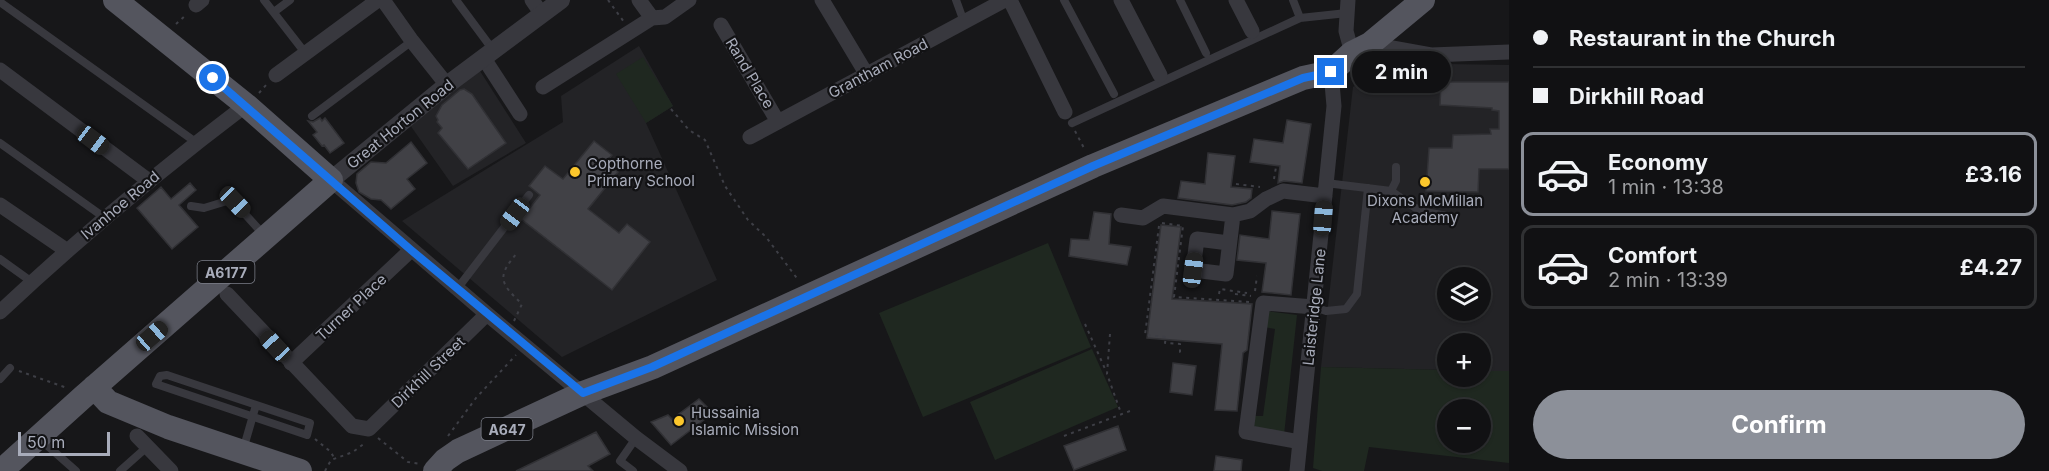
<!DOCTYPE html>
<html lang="en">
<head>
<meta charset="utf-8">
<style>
	body { margin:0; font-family:Inter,sans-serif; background:#1a1a1c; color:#f1f3f6; height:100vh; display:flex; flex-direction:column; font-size:22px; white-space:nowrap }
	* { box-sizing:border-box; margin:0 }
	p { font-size:20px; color:#9c9da0 }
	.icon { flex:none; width:33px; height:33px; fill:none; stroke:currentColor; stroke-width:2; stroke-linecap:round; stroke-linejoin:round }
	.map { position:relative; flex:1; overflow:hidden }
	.side { display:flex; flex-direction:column; background:#111113; width:540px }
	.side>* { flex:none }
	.top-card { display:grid; align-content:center; height:132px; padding:0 24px; background:#111113 }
	.tools { position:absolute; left:1437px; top:267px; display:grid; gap:12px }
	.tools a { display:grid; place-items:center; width:54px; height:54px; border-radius:50%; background:#111113; box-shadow:0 2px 4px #0004,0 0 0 2px #303133; font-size:30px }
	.scale { position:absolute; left:18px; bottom:15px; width:92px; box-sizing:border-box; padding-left:6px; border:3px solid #a8acba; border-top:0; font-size:16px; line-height:21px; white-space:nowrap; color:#a8acba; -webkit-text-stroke:4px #121214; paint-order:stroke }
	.end { position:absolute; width:27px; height:27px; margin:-14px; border:8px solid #1a73e8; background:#fff; box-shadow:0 0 0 3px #fff }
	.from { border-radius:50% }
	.bubble { position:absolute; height:42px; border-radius:21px; background:#111113; box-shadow:0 2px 4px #0004,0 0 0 2px #303133; font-size:20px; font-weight:700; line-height:42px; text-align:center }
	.car { position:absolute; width:18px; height:36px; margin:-18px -9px; border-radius:8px; box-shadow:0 0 4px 2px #0007; background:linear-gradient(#222 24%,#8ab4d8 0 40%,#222 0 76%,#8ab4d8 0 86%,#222 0) }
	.top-card b { display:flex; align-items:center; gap:21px; height:57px; font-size:22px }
	.top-card b+b { border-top:2px solid #303133 }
	.top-card i { width:15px; height:15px; background:#f1f3f6 }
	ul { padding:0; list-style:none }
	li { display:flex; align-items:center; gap:18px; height:84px; margin:0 12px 9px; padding:0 12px; border:3px solid #303133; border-radius:12px }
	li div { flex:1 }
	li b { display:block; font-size:22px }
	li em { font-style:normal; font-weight:700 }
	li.current { border-color:#8c9099 }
	li>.icon { width:54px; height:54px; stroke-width:1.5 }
	.action { display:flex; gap:12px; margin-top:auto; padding:12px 24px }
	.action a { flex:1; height:69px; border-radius:36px; background:#8c9099; color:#fff; font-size:24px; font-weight:700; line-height:69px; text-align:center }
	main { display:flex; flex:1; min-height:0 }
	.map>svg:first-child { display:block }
</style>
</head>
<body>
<main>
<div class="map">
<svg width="1509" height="471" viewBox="0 0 1509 471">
	<rect width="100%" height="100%" fill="#171719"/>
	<!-- built -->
	<path fill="#232326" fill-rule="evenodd" d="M639 46 673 106 646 123 717 280 562 357 402 221 563 122 561 96Z
		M1382 63 1509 65V371H1481L1480 344H1448L1447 370 1321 367 1353 87ZM1448 278H1480V310H1448Z
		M480 71 526 143 453 186 410 125Z"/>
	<!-- green -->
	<path fill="#1f2820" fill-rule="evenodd" d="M643 57 673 106 646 123 616 74Z
		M1048 243 1091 347 923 417 879 313Z
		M1266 311 1297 315 1284 435 1250 430 1252 416H1263L1275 329 1264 327Z
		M1092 349 1118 407 995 460 970 402Z
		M1321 367 1447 370 1448 376H1480L1481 371H1509V463L1369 447 1364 471H1322L1313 468ZM1448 410H1480V442H1448Z"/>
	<!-- building -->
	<path fill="#414146" stroke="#313135" stroke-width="1.5" d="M1441 82H1509V169H1479L1478 192 1426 191 1429 148H1452L1453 135 1491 134 1490 129H1499V111L1492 110V108L1440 105Z
		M464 89 472 94 506 143 468 169 438 133 442 128 437 122 438 120 436 116 442 105 460 90Z
		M320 118 322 121 325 118 344 143 330 153 324 145 322 146 313 135 317 132 308 121 313 122Z
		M1287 120 1311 124 1302 183 1284 181 1278 183 1280 166 1250 162 1254 139 1283 143Z
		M594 141 612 155 606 162 618 172 588 209 619 233 627 224 650 242 612 290 521 219 540 195 529 186 545 166 563 179Z
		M411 142 427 163 407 179 415 189 391 209 381 200 371 199 359 192 356 183 357 174 371 162 386 163Z
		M1208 153 1235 156 1231 187 1252 189 1251 198 1246 202 1232 205 1178 198 1181 181 1205 184Z
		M190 183 196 190 179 205 198 227 172 249 137 208 161 187 171 199Z
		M1272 211 1300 214 1291 295 1262 292 1266 263 1237 260 1240 235 1269 239Z
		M1094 212 1111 214 1109 244 1131 247 1127 265 1069 256 1071 239 1089 240Z
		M1161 225 1181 227 1172 299 1252 304 1247 350 1243 353 1237 411 1215 410 1222 344 1147 338Z
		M1173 363 1196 366 1192 395 1170 392Z
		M699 399 713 413 671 445 651 422 668 415 672 419Z
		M1118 426 1126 450 1074 470 1064 446Z
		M596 432 610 454 588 466 593 471H516Z
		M1216 456 1242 460 1241 471H1214Z"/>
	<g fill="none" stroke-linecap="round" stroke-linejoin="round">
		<!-- path -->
		<path stroke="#3e3f46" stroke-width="2" stroke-dasharray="3 4.5" stroke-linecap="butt" d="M608 0 624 22
			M176 24 187 14
			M259 93 267 84
			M671 109 689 130 705 140 725 186 748 220 766 237 799 281
			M1075 131 1085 150
			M1274 179 1276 167
			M1236 184 1260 187
			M1162 223 1183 226 1174 297 1249 302
			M1159 226 1145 335 1166 337 1165 343 1180 344V352H1182
			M1255 291 1257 276
			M1219 294 1220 289 1247 293
			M1235 294 1251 296
			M514 321 522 304C500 283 496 277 518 252
			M1085 324 1106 371
			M1110 334 1107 374 1121 413
			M19 371 67 388
			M448 436 476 398 516 355
			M1064 436 1130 411
			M378 438 408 462 420 464
			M315 439 331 452 334 458
			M325 471 331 460 353 452 365 443"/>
		<!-- service -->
		<path stroke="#38383e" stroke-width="8" d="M264 0 306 54
			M456 0 493 50
			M956 0 964 22
			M1064 0 1114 94
			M1180 0 1206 53
			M1293 0 1300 18
			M0 2 197 143
			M274 12 290 0
			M312 116 412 41
			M1072 123 1300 18 1347 13
			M0 143 105 218
			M1326 183 1391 191 1396 181V167
			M1391 191 1420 211 1447 216
			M191 206 204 208 227 201 235 203 263 234
			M0 259 32 282
			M457 289 529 195
			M1314 307 1326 311 1346 309 1357 294 1368 188
			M167 375 310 423 307 435 156 384 160 376Z
			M0 379 10 368
			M41 440 76 471
			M243 450 256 405
			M120 471 147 447
			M633 471 620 461 636 438"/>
		<!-- minor -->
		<path stroke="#38383e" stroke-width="15" d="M383 0 412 41 447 85
			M532 0 541 13
			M822 0 867 75
			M1010 0 1065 112
			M1121 0 1160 75
			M1236 0 1252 31
			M1348 0 1346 31 1352 53
			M196 5 202 0
			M652 18 665 17 689 0
			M721 25 778 122
			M1370 44 1431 55 1509 52
			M483 57 520 114
			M0 70 149 181
			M276 75 378 0
			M543 87 652 18 639 0
			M750 137 1005 0
			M331 180 487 314 636 438 680 471
			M0 205 66 250
			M1121 215 1143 218 1163 206 1233 215 1250 211 1266 199 1283 191 1325 196
			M1229 243 1197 239 1193 270 1226 274 1233 215
			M227 294 352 426 369 429 487 314
			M0 312C78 239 160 170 246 105
			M291 363 411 250
			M137 436 171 471
			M1300 442 1246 432 1263 303 1314 307
			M1297 471 1334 106 1331 72"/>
		<!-- tertiary -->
		<path stroke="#38383e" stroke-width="18" d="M331 180 447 85 561 0"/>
		<!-- primary -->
		<path stroke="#54555e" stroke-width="24" d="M94 387 108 402 168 427 300 471
			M1 471 83 397 331 180 246 105 115 0
			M435 471 445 460 458 451 583 393 653 367 1093 166 1303 78 1331 72 1352 53 1370 44 1423 0"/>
	</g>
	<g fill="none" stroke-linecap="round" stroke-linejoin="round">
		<!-- route -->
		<path stroke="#1a73e8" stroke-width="8" d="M213 78 411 250 583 393 652 367 1093 166 1303 78 1331 72"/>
	</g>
	<!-- markers -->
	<g fill="#fcc72c" stroke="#121214" stroke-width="2">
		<circle cx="575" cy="172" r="6"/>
		<circle cx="1425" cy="182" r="6"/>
		<circle cx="679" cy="421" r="6"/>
	</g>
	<g text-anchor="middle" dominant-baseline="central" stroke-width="4.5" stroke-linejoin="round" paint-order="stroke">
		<!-- shield labels -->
		<g fill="#121214" stroke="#7b7e88" stroke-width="1.5">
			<rect x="197.5" y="261" width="57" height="22" rx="4.5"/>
			<rect x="481.5" y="418" width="51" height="22" rx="4.5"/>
		</g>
		<g font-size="14" font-weight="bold" fill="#a8acba">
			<text x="226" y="272">A6177</text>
			<text x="507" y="429">A647</text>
		</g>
		<!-- street labels -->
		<g font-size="15" fill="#a8acba" stroke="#121214">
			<text transform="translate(878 68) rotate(-28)">Grantham Road</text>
			<text transform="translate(750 73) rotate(59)">Rand Place</text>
			<text transform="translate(400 124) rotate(-39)">Great Horton Road</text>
			<text transform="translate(120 205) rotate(-40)">Ivanhoe Road</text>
			<text transform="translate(351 307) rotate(-43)">Turner Place</text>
			<text transform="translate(1314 307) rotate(-84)">Laisteridge Lane</text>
			<text transform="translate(428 372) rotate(-44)">Dirkhill Street</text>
		</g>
		<!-- poi labels -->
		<g font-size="15" fill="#a8acba" stroke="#121214" text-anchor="start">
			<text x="587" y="163">Copthorne<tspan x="587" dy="17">Primary School</tspan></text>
			<text x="1425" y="200" text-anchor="middle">Dixons McMillan<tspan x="1425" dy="17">Academy</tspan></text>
			<text x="691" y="412">Hussainia<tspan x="691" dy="17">Islamic Mission</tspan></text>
		</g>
	</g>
</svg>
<div class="tools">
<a><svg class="icon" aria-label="layers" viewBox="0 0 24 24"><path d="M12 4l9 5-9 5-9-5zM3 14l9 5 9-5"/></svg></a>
<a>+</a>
<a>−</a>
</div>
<div class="scale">50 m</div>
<i class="end from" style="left:213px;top:78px"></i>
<i class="end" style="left:1331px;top:72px"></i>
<div class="bubble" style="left:1352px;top:51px;width:99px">2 min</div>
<i class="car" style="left:93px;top:140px;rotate:127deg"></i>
<i class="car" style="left:235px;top:202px;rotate:136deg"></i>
<i class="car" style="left:515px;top:214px;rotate:217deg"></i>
<i class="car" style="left:1323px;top:218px;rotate:5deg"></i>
<i class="car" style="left:1193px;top:270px;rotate:7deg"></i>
<i class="car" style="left:152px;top:336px;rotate:49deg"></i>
<i class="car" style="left:275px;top:346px;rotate:317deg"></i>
</div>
<section class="side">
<div class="top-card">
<b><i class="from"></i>Restaurant in the Church</b>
<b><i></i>Dirkhill Road</b>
</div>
<ul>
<li class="current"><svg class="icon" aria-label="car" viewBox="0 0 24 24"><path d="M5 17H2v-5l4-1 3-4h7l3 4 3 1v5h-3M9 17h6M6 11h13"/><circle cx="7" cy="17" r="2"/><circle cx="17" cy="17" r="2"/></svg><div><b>Economy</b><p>1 min · 13:38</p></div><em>£3.16</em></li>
<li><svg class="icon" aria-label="car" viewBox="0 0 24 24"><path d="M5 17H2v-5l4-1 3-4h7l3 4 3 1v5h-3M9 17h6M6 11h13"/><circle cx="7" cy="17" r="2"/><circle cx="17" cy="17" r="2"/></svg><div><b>Comfort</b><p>2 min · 13:39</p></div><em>£4.27</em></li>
</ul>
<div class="action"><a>Confirm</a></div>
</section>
</main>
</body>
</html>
